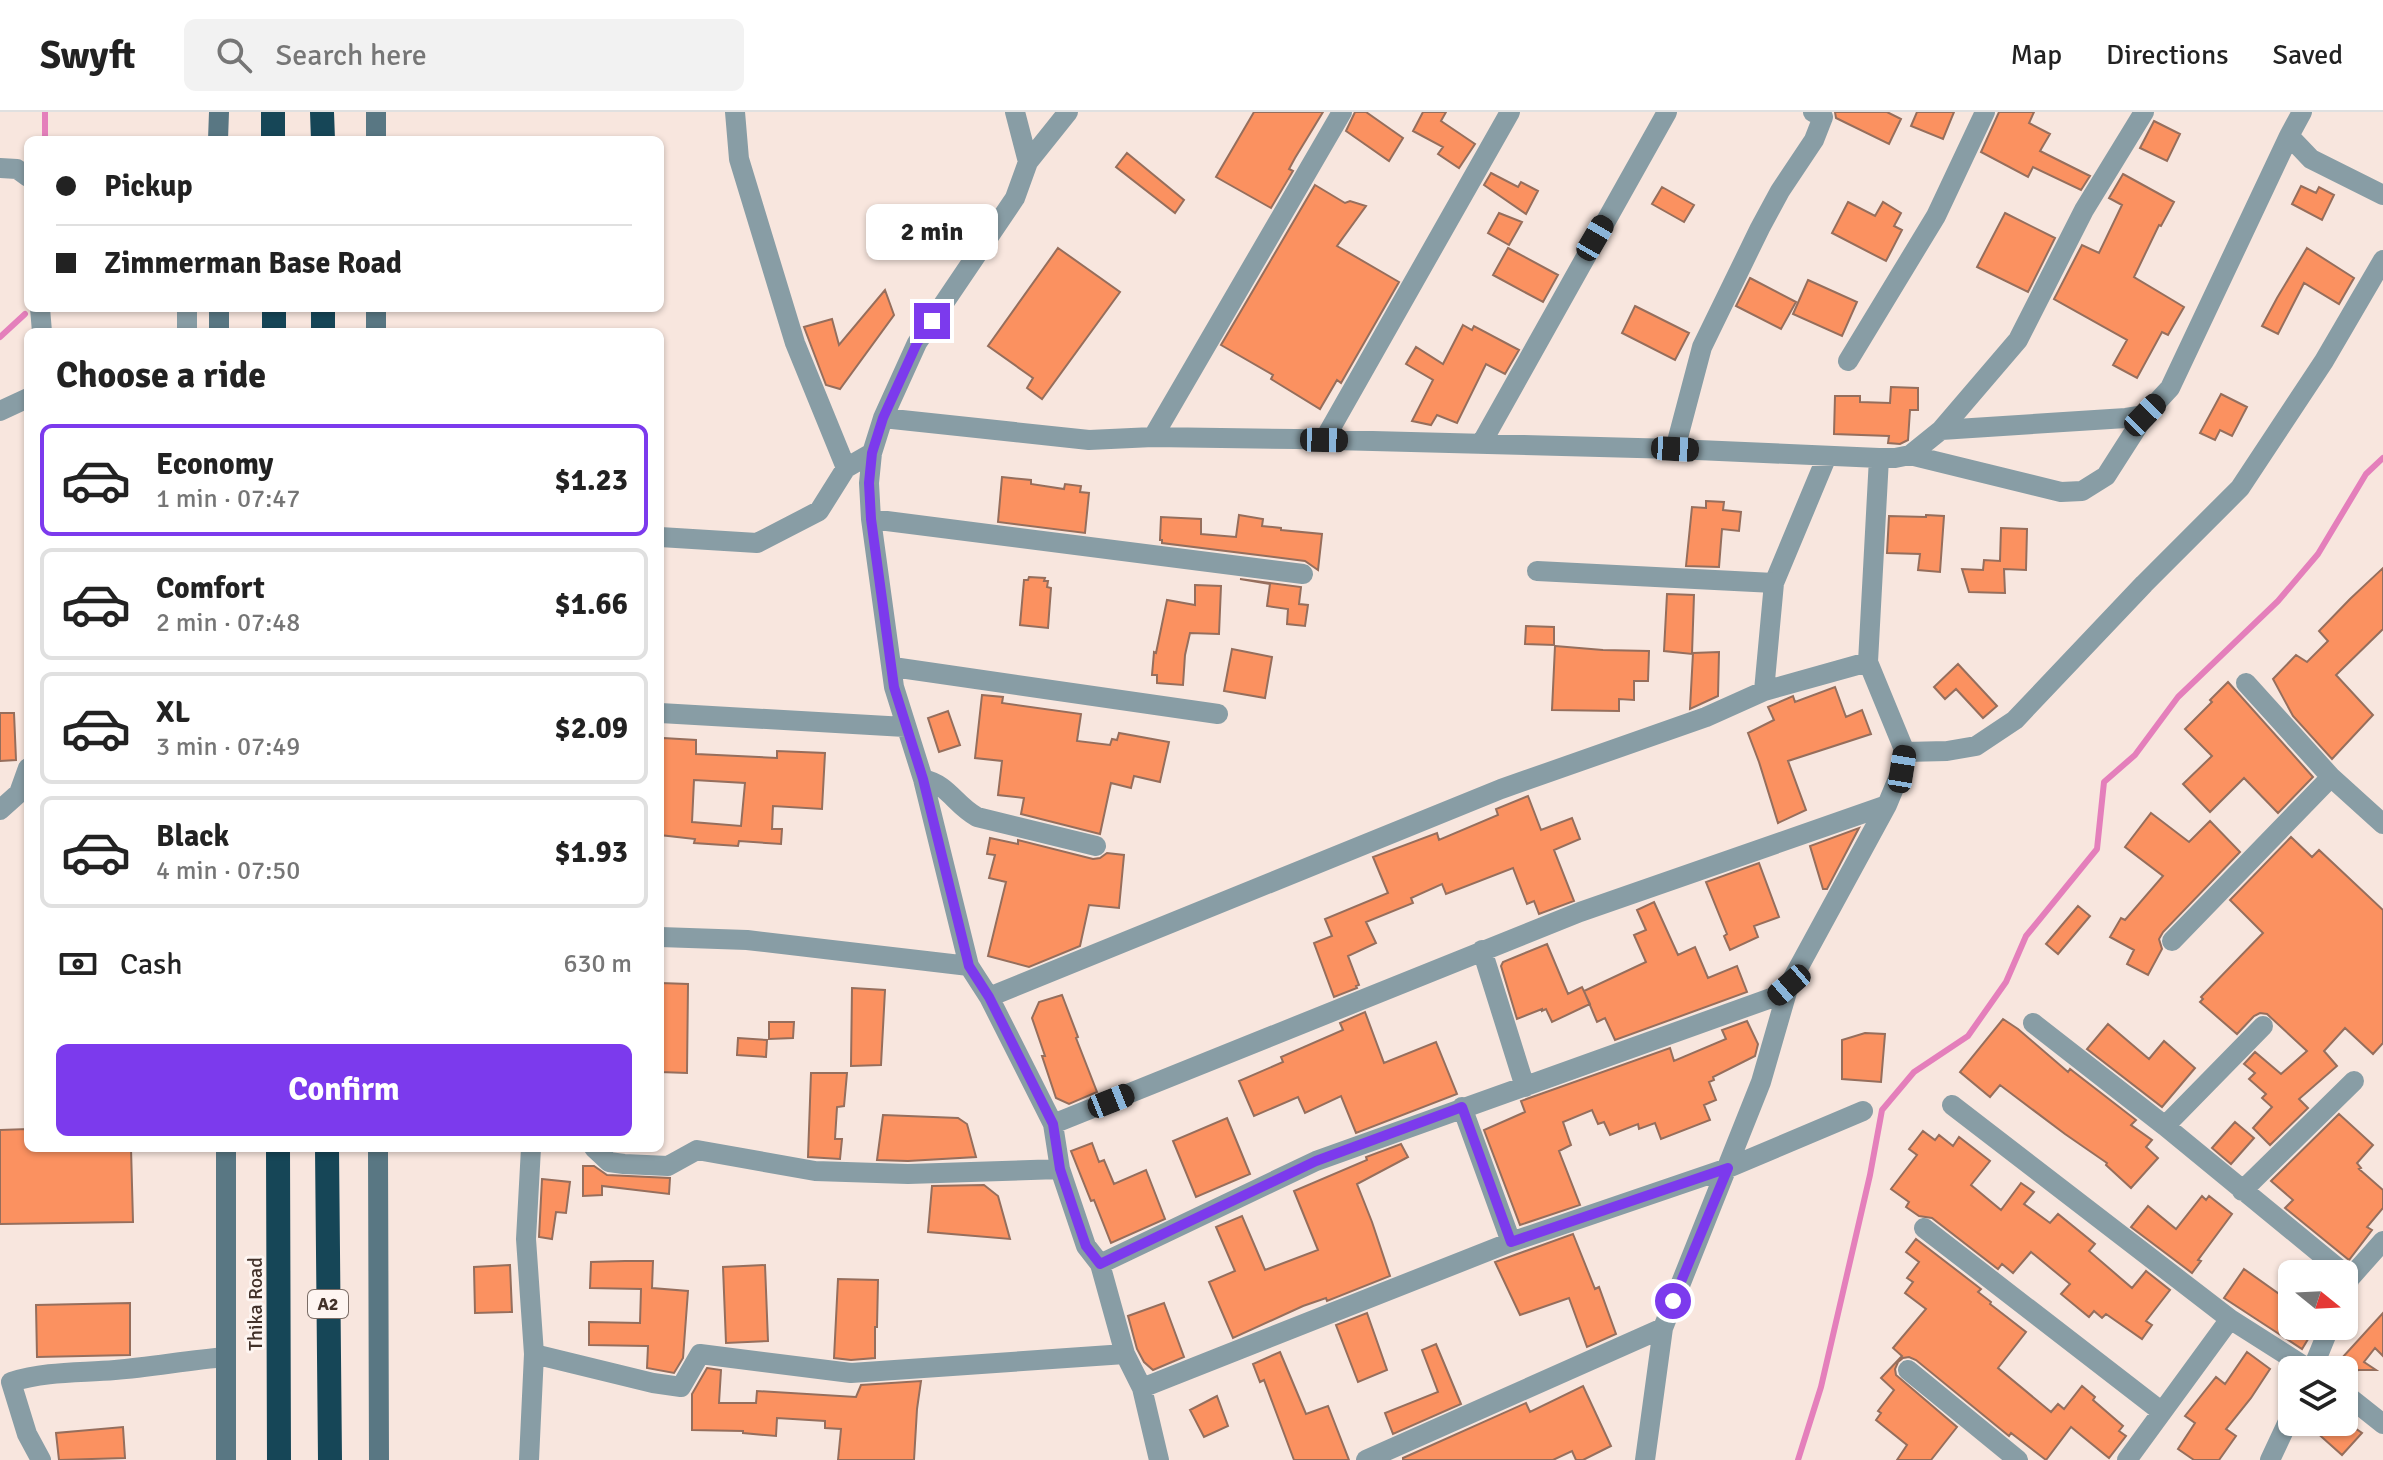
<!DOCTYPE html>
<html lang="en">
<head>
<meta charset="utf-8">
<style>
	body { margin:0; font-family:Signika,sans-serif; background:#f2f2f2; color:#222; height:100vh; display:flex; flex-direction:column; font-size:30px; white-space:nowrap }
	* { box-sizing:border-box; margin:0 }
	p { font-size:26px; color:#767676 }
	.icon { flex:none; width:44px; height:44px; fill:none; stroke:currentColor; stroke-width:2; stroke-linecap:round; stroke-linejoin:round }
	.map { position:relative; flex:1; overflow:hidden }
	.side { position:absolute; left:24px; top:216px; width:640px; height:824px; display:flex; flex-direction:column; background:#fff; border-radius:12px; box-shadow:0 2px 6px #0004 }
	.side>* { flex:none }
	.banner { position:absolute; left:24px; top:24px; width:640px; height:176px; border-radius:12px; box-shadow:0 2px 6px #0004; display:grid; align-content:center; height:176px; padding:0 32px; background:#fff }
	.needle { width:52px; rotate:108deg }
	.fabs { position:absolute; left:2278px; top:1148px; display:grid; gap:16px }
	.fabs a { display:grid; place-items:center; width:80px; height:80px; border-radius:12px; background:#fff; box-shadow:0 2px 6px #0004; font-size:40px }
	.end { position:absolute; width:36px; height:36px; margin:-18px; border:10px solid #7c3aed; background:#fff; box-shadow:0 0 0 4px #fff }
	.from { border-radius:50% }
	.bubble { position:absolute; height:56px; border-radius:12px; background:#fff; box-shadow:0 2px 6px #0004; font-size:26px; font-weight:700; line-height:56px; text-align:center }
	.car { position:absolute; width:24px; height:48px; margin:-24px -12px; border-radius:10px; box-shadow:0 0 6px 2px #0007; background:linear-gradient(#222 24%,#8ab4d8 0 40%,#222 0 76%,#8ab4d8 0 86%,#222 0) }
	.banner b { display:flex; align-items:center; gap:28px; height:76px; font-size:30px }
	.banner b+b { border-top:2px solid #e0e0e0 }
	.banner i { width:20px; height:20px; background:#222 }
	ul { padding:0; list-style:none }
	li { display:flex; align-items:center; gap:24px; height:112px; margin:0 16px 12px; padding:0 16px; border:4px solid #e0e0e0; border-radius:12px }
	li div { flex:1 }
	li b { display:block; font-size:30px }
	li em { font-style:normal; font-weight:700 }
	li.current { border-color:#7c3aed }
	li>.icon { width:72px; height:72px; stroke-width:1.5 }
	h2 { padding:0 32px; font-size:36px; line-height:96px }
	.pay { display:flex; align-items:center; gap:20px; height:88px; padding:0 32px; font-size:30px }
	.pay p { margin-inline-start:auto }
	.button { display:flex; gap:16px; margin-top:auto; padding:16px 32px }
	.button a { flex:1; height:92px; border-radius:12px; background:#7c3aed; color:#fff; font-size:32px; font-weight:700; line-height:92px; text-align:center }
	header { display:flex; align-items:center; gap:48px; box-sizing:border-box; height:112px; padding:0 40px; background:#fff; border-bottom:2px solid #e0e0e0 }
	header strong { font-size:38px }
	nav { display:flex; gap:44px; margin-inline-start:auto; font-size:28px }
	.search { width:560px; height:72px; background:#f2f2f2; display:flex; align-items:center; gap:20px; box-sizing:border-box; padding:0 28px; border-radius:12px; color:#767676; font-size:30px }
	.map>svg:first-child { display:block }
</style>
</head>
<body>
<header>
<strong>Swyft</strong>
<div class="search"><svg class="icon" aria-label="search" viewBox="0 0 24 24"><circle cx="10" cy="10" r="6"/><path d="M15 15l6 6"/></svg>Search here</div>
<nav><a>Map</a><a>Directions</a><a>Saved</a></nav>
</header>
<div class="map">
<svg width="2383" height="1348" viewBox="0 0 2383 1348">
	<rect width="100%" height="100%" fill="#f8e6de"/>
	<g fill="none" stroke-linecap="round" stroke-linejoin="round">
		<!-- stream -->
		<path stroke="#e47fbb" stroke-width="6" d="M45 0V28
			M0 225 25 202
			M1798 1348 1821 1275 1870 1063 1882 998 1914 960 1968 924 2006 870 2026 824 2097 737 2104 670 2135 643 2178 585 2278 489 2318 442 2366 362 2383 346"/>
	</g>
	<!-- building -->
	<path fill="#fb9160" stroke="#966e5c" stroke-width="2" fill-rule="evenodd" d="M1254 0H1323L1295 46 1289 57 1293 59 1271 96 1216 65Z
		M1355 0H1366L1403 26 1389 49 1346 19Z
		M1423 0H1446L1441 9 1475 32 1459 56 1438 42 1443 35 1413 19Z
		M1835 0H1887L1901 7 1889 32 1836 6Z
		M1917 0H1954L1943 27 1911 14Z
		M1999 0H2034L2029 11 2050 22 2040 39 2090 64 2081 78 2033 55 2028 65 1981 40Z
		M2154 9 2180 22 2167 49 2140 36Z
		M1127 41 1184 88 1175 101 1116 55Z
		M1491 61 1518 75 1521 70 1538 79 1526 102 1484 73Z
		M2123 62 2174 90 2161 114 2159 113 2134 165 2184 195 2168 223 2162 220 2137 266 2113 253 2127 228 2054 187 2082 133 2099 141 2122 93 2109 86Z
		M1315 73 1345 91 1350 89 1366 94 1337 134 1399 170 1341 271 1337 268 1320 297 1271 267 1273 263 1221 233Z
		M2301 74 2316 81 2319 75 2334 83 2322 108 2292 92Z
		M1662 75 1694 93 1684 110 1652 92Z
		M1848 90 1875 104 1883 90 1901 101 1894 114 1902 118 1886 149 1832 121Z
		M1499 101 1522 110 1509 133 1488 121Z
		M2005 101 2055 126 2028 180 1977 155Z
		M1058 136 1120 180 1042 287 1027 276 1033 266 988 234Z
		M1508 136 1558 163 1543 190 1493 163Z
		M2307 136 2354 166 2339 192 2304 171 2278 222 2262 214 2277 186Z
		M1750 166 1796 190 1781 217 1736 194Z
		M1808 168 1857 190 1842 224 1793 202Z
		M885 178 894 203 840 277 826 273 804 215 832 207 839 233Z
		M1635 194 1689 221 1675 248 1622 221Z
		M1463 213 1472 218 1474 214 1519 238 1505 262 1486 252 1457 311 1437 303 1431 313 1412 309 1433 268 1406 252 1416 235 1443 252Z
		M1891 275 1918 276V298H1910L1908 328 1900 332 1888 331 1889 324 1834 322 1835 284H1860V290L1890 291Z
		M2221 282 2247 295 2232 324 2220 318 2215 328 2200 321Z
		M1002 365 1031 368V372L1064 377 1065 372 1081 374 1080 380 1089 381 1085 421 998 410Z
		M1706 389 1724 390 1723 398 1741 400 1739 419 1722 417 1719 455 1686 454 1692 395 1706 396Z
		M1239 403 1263 407 1262 414 1281 416V418L1322 422 1318 458 1305 449 1162 431V428H1160L1161 405 1201 407V422L1236 425Z
		M1926 403 1944 404 1940 460 1918 458 1920 442 1887 441 1889 404 1926 405Z
		M2001 416 2027 417 2026 458 2004 457 2005 481 1969 480 1962 457 1983 458 1984 448 2000 449Z
		M2383 456V517L2336 563 2373 603 2332 647 2293 604 2273 567 2296 543 2307 550 2328 529 2319 519 2350 487Z
		M1029 465 1045 466 1044 469H1048L1047 475 1051 476 1048 516 1020 513 1024 468H1028Z
		M1240 467 1301 475 1299 492 1308 493 1305 514 1287 512 1288 497 1267 494 1270 472Z
		M1195 473 1221 474 1219 522 1190 521 1185 543 1183 573 1157 571V563H1152L1154 540 1156 541 1167 488 1195 493Z
		M1667 482 1694 483 1692 542 1664 539Z
		M1526 514 1554 515V533L1525 532Z
		M1555 534 1603 538 1649 539 1648 569H1634V588L1619 587V599L1552 598Z
		M1232 537 1272 545 1265 586 1224 579Z
		M1719 540 1718 584 1690 597 1693 541Z
		M1958 552 1997 594 1983 606 1956 577 1945 587 1934 575Z
		M2228 570 2313 665 2278 701 2244 666 2210 700 2183 672 2212 644 2185 617 2212 590 2210 588Z
		M1835 575 1846 605 1862 598 1871 622 1788 649 1806 698 1778 711 1759 650 1748 621 1774 608 1768 595 1793 584 1795 590Z
		M982 583 1003 585 1002 591 1081 602 1077 629 1110 633 1112 627 1117 628 1119 621 1169 630 1160 670 1134 664 1131 676 1111 671 1100 722 1021 702 1024 686 998 683 1002 649 975 646Z
		M948 599 960 633 939 640 928 606Z
		M0 601H14L16 648 0 649Z
		M663 626 696 628V642L777 646V639L825 641 822 697 773 694 772 717H782L781 732 739 729 738 734 694 731 695 727 660 723ZM694 668 745 671 741 714 692 710Z
		M1528 684 1541 718 1572 706 1580 727 1554 738 1574 789 1539 802 1534 789 1527 792 1513 756 1446 782 1442 772 1411 786 1413 791 1366 810 1376 831 1348 844 1359 873 1356 874 1357 876 1334 885 1314 831 1332 824 1325 807 1388 781 1373 745 1437 721 1439 728 1498 703 1496 697Z
		M2151 701 2189 730 2210 709 2240 740 2163 820 2159 827 2162 837 2148 863 2127 852 2134 838 2110 825 2121 806 2125 808 2163 764 2125 735Z
		M1859 716 1827 777H1823L1810 734Z
		M2291 725 2312 745 2319 738 2383 798V931L2373 942 2345 916 2324 939 2337 954 2299 987 2308 996 2270 1033 2253 1016 2272 995 2262 986 2266 982 2249 967 2255 961 2244 952 2255 940 2281 962 2307 939 2267 902 2260 901 2254 904 2237 922 2200 890 2203 887 2201 885 2263 821 2230 788Z
		M990 726 1018 732V728L1093 747 1100 746 1107 741 1124 743 1119 796 1089 793 1080 834 1029 855 988 844 1006 770 989 766 995 743 987 742Z
		M1759 751 1779 805 1754 814 1758 825 1730 838 1724 824 1727 822 1706 770Z
		M1654 790 1678 843 1695 835 1708 866 1737 854 1747 880 1615 928 1605 906 1597 910 1584 879 1646 850 1634 823 1646 818 1637 798Z
		M2078 794 2090 804 2058 842 2046 832Z
		M1547 832 1568 882 1582 875 1590 892 1552 910 1546 897 1542 899V897L1517 907 1501 854 1503 850Z
		M660 871 688 872 687 961 660 960Z
		M852 876 885 878 881 953 851 954Z
		M1062 883 1078 925 1076 926 1097 980 1069 992 1056 986 1042 944H1045L1032 906 1039 890Z
		M1365 900 1384 951 1436 930 1457 982 1356 1021 1341 984 1305 1001 1298 985 1254 1004 1239 969 1283 950 1281 945 1343 918 1340 911Z
		M2003 907 2018 917 2068 960 2070 957 2136 1008 2131 1013 2152 1028 2146 1035 2158 1046 2131 1076 2106 1053 2107 1051 2065 1022 2000 973 1990 985 1960 960Z
		M1747 909 1758 932 1755 944 1713 965 1714 968 1709 970 1716 988 1704 993 1710 1008 1661 1027 1655 1011 1639 1017 1638 1012 1610 1023 1604 1010 1598 1012 1592 998 1563 1010 1571 1033 1559 1039 1580 1093 1520 1113 1484 1018 1525 1000 1521 989 1670 936 1674 949 1726 927 1722 918Z
		M769 910H794L793 926 769 927Z
		M2108 912 2149 947 2164 929 2195 956 2162 995 2087 937Z
		M1865 921 1885 922 1881 970 1842 967V928Z
		M738 926 767 928 766 945 737 943Z
		M811 961H847L844 994 837 995 835 1027H842L840 1047 808 1045Z
		M2339 1002 2373 1033 2357 1051 2361 1056 2359 1057 2383 1078V1096L2367 1115 2372 1118 2349 1148 2285 1096 2293 1088 2271 1069Z
		M883 1003 958 1006 967 1012 976 1045 908 1049 877 1048Z
		M1227 1006 1250 1062 1196 1085 1173 1029Z
		M2235 1010 2254 1026 2231 1052 2212 1036Z
		M28 1017V1036H131L133 1110 0 1112V1018Z
		M1923 1019 1935 1028 1939 1023 1953 1034 1959 1025 1990 1049 1971 1073 2001 1098 2021 1071 2034 1080 2024 1092 2050 1111 2058 1102 2095 1132 2089 1139 2132 1176 2146 1159 2170 1178 2146 1209 2152 1213 2142 1227 2106 1202 2102 1206 2094 1199 2089 1205 2061 1182 2070 1172 2031 1140 2013 1161 2002 1152 1998 1157 1932 1106 1919 1104 1906 1095 1909 1090 1891 1077 1917 1043 1909 1037Z
		M1092 1031 1099 1050 1104 1048 1114 1072 1146 1058 1165 1107 1111 1131 1094 1088 1091 1089 1071 1039Z
		M1401 1032 1408 1045 1357 1072 1372 1110 1390 1164 1327 1189 1326 1186 1303 1194 1233 1226 1209 1170 1235 1159 1216 1115 1242 1104 1265 1158 1318 1138 1294 1079 1367 1048 1366 1045Z
		M583 1054H594L607 1063 670 1066 669 1082 602 1074V1083L583 1084Z
		M542 1067 570 1070 566 1101 556 1100 552 1127 539 1125Z
		M984 1073 998 1084 1010 1127 928 1120 932 1074Z
		M2202 1084 2206 1088 2209 1084 2232 1102 2198 1148 2201 1149 2192 1161 2131 1115 2148 1094 2176 1117Z
		M1573 1122 1595 1177 1599 1175 1616 1222 1587 1235 1569 1186 1520 1203 1495 1150Z
		M1916 1127 1981 1177 1978 1180 1991 1190 1990 1192 2026 1220 1998 1256 2051 1300 2058 1292 2064 1297 2082 1274 2095 1285 2093 1288 2123 1314 2119 1319 2126 1324 2109 1346 2071 1315 2046 1348 2011 1321 2009 1324 1916 1248 1909 1245 1903 1246 1898 1250 1895 1257 1896 1263 1957 1315 1931 1348H1897L1907 1333 1876 1308 1881 1301 1878 1299 1894 1278 1881 1266 1902 1244 1893 1236 1926 1197 1905 1181 1913 1170 1907 1166 1919 1150 1906 1140Z
		M625 1149H653L652 1176 688 1179 683 1246 674 1261 647 1256 648 1234 589 1233V1210L640 1211 641 1177 590 1176 591 1150Z
		M510 1153 512 1200 475 1201 474 1155Z
		M765 1153 768 1229 726 1231 723 1155Z
		M2244 1157 2292 1191V1214H2316L2302 1237 2224 1186Z
		M838 1167 878 1168 877 1215H875V1246L851 1248 834 1246Z
		M130 1191V1243L37 1245 36 1193Z
		M1164 1191 1184 1245 1153 1258 1144 1250 1137 1237 1128 1204Z
		M1367 1201 1387 1258 1358 1270 1336 1213Z
		M2383 1201V1244L2375 1236 2364 1250 2376 1258H2358L2348 1269 2344 1268V1258H2331Z
		M1436 1232 1461 1292 1393 1322 1385 1301 1438 1280 1422 1238Z
		M1280 1240 1306 1302 1328 1294 1349 1348H1294L1264 1268 1260 1270 1253 1252Z
		M2247 1240 2270 1257 2251 1286 2226 1317 2236 1324 2219 1348H2194L2178 1337 2195 1311 2185 1304 2216 1265 2225 1272Z
		M707 1256 721 1258 719 1291H756L757 1279 856 1285 861 1273 921 1269 917 1297 914 1348H838L841 1317 825 1316V1309L777 1306 776 1324 743 1321V1319L692 1318V1282Z
		M1583 1274 1611 1334 1583 1348H1576L1572 1339 1553 1348H1403V1346L1526 1291 1530 1300Z
		M1217 1284 1228 1314 1204 1325 1190 1298Z
		M2323 1310H2346L2362 1321 2342 1343 2315 1319Z
		M123 1315 125 1346 59 1348 56 1321Z"/>
	<g fill="none" stroke-linecap="round" stroke-linejoin="round">
		<!-- street -->
		<path stroke="#889da5" stroke-width="20" d="M735 0 739 47 795 231 846 356
			M1015 0 1028 50
			M2302 0 2289 24 2311 47 2383 83
			M0 56 17 57 28 65
			M40 196 42 220
			M187 196V220
			M1848 249 1936 104 1985 0
			M0 299 28 286
			M883 306 1089 328 1153 325 1296 327 1675 337 1879 346H1895L1910 343 1941 318 2018 228 2084 98 2144 0
			M1941 318 2126 306 2145 303 2170 276 2289 24
			M1153 325 1342 0
			M1324 328 1510 0
			M1481 332 1667 0
			M1675 337 1702 235 1760 116 1780 79 1814 28 1823 5 1813 0
			M872 341 869 371 871 407 894 575 923 667 969 854 989 885 1053 1012 1060 1057 1086 1134 1100 1152 1125 1242 1142 1276 1159 1348
			M1910 343 2061 380 2082 379 2106 364 2145 303
			M871 407 1303 462
			M660 425 757 431 819 399 846 356 872 341 883 306 917 231 1015 86 1028 50 1068 0
			M1537 459 1774 471
			M893 555 1218 602
			M2246 571 2331 665 2383 712
			M1764 579 1868 550
			M660 601 905 615
			M1905 640 1947 639 1976 634 2015 608 2144 472 2240 376 2324 249 2383 148
			M923 667C949 673 954 692 977 705L1096 734
			M0 698 19 681 28 656
			M660 825 747 828 969 854
			M2172 829 2331 665
			M1482 838 1525 975
			M989 885 1501 677 1706 605 1764 579 1774 471 1827 344
			M2033 911 2165 1014 2350 1166
			M1952 993 2230 1207 2310 1258
			M1462 995 1511 1130
			M1053 1012 1580 800 1887 693
			M2165 1014 2263 914
			M594 1036 609 1050 624 1052 668 1054 697 1038 815 1059 908 1062 1060 1057
			M2242 1079 2354 969
			M1924 1116 2162 1300
			M1100 1152 1316 1049 1774 885 1789 873 1887 693 1902 657 1905 640 1868 550 1879 346
			M2344 1181 2350 1166 2383 1129
			M534 1242 653 1271 681 1275 700 1242 851 1261 1125 1242
			M1908 1258 2018 1348
			M2312 1258 2330 1214
			M1142 1276 1511 1130 1728 1056 1863 999
			M2344 1281 2383 1312
			M41 1348 27 1322 11 1270C47 1259 79 1261 115 1258 152 1255 189 1248 226 1245
			M529 1348 534 1242 526 1127 531 1036
			M1366 1348 1663 1216
			M1645 1348 1663 1216 1761 970 1789 873
			M2127 1348 2230 1207
			M2270 1348 2292 1301"/>
		<!-- secondary -->
		<path stroke="#597783" stroke-width="20" d="M218 28 219 0
			M376 28V0
			M219 196V220
			M376 220V196
			M226 1036V1348
			M378 1036 379 1348"/>
		<!-- highway -->
		<path stroke="#164657" stroke-width="24" d="M273 0V28
			M322 0 323 28
			M274 196V220
			M323 196V220
			M278 1036 279 1348
			M327 1036 330 1348"/>
	</g>
	<g fill="none" stroke-linecap="round" stroke-linejoin="round">
		<!-- route -->
		<path stroke="#7c3aed" stroke-width="10" d="M932 209 917 231 883 306 872 341 869 371 871 407 894 575 923 667 969 854 989 885 1053 1012 1060 1057 1077 1108 1086 1134 1100 1152 1316 1049 1462 995 1511 1130 1728 1056 1673 1189"/>
	</g>
	<g text-anchor="middle" dominant-baseline="central" stroke-width="6" stroke-linejoin="round" paint-order="stroke">
		<!-- shield labels -->
		<rect fill="#fef5f1" stroke="#7a6c65" stroke-width="2" x="308" y="1178" width="40" height="28" rx="6"/>
		<g font-size="18" font-weight="bold" fill="#423129">
			<text x="328" y="1192">A2</text>
		</g>
		<!-- street labels -->
		<g font-size="20" fill="#423129" stroke="#fef5f1">
			<text transform="translate(255 1192) rotate(-90)">Thika Road</text>
		</g>
	</g>
</svg>
<div class="fabs">
<a><svg class="needle" viewBox="-14 -14 28 28"><path d="M0-13l5 13h-10z" fill="#e53935"/><path d="M0 13l5-13h-10z" fill="#767676"/></svg></a>
<a><svg class="icon" aria-label="layers" viewBox="0 0 24 24"><path d="M12 4l9 5-9 5-9-5zM3 14l9 5 9-5"/></svg></a>
</div>
<i class="end from" style="left:1673px;top:1189px"></i>
<i class="end" style="left:932px;top:209px"></i>
<div class="bubble" style="left:866px;top:92px;width:132px">2 min</div>
<i class="car" style="left:1595px;top:126px;rotate:30deg"></i>
<i class="car" style="left:2145px;top:303px;rotate:44deg"></i>
<i class="car" style="left:1324px;top:328px;rotate:91deg"></i>
<i class="car" style="left:1675px;top:337px;rotate:93deg"></i>
<i class="car" style="left:1902px;top:657px;rotate:9deg"></i>
<i class="car" style="left:1789px;top:873px;rotate:229deg"></i>
<i class="car" style="left:1111px;top:989px;rotate:68deg"></i>
<div class="banner">
<b><i class="from"></i>Pickup</b>
<b><i></i>Zimmerman Base Road</b>
</div>
<section class="side">
<h2>Choose a ride</h2>
<ul>
<li class="current"><svg class="icon" aria-label="car" viewBox="0 0 24 24"><path d="M5 17H2v-5l4-1 3-4h7l3 4 3 1v5h-3M9 17h6M6 11h13"/><circle cx="7" cy="17" r="2"/><circle cx="17" cy="17" r="2"/></svg><div><b>Economy</b><p>1 min · 07:47</p></div><em>$1.23</em></li>
<li><svg class="icon" aria-label="car" viewBox="0 0 24 24"><path d="M5 17H2v-5l4-1 3-4h7l3 4 3 1v5h-3M9 17h6M6 11h13"/><circle cx="7" cy="17" r="2"/><circle cx="17" cy="17" r="2"/></svg><div><b>Comfort</b><p>2 min · 07:48</p></div><em>$1.66</em></li>
<li><svg class="icon" aria-label="car" viewBox="0 0 24 24"><path d="M5 17H2v-5l4-1 3-4h7l3 4 3 1v5h-3M9 17h6M6 11h13"/><circle cx="7" cy="17" r="2"/><circle cx="17" cy="17" r="2"/></svg><div><b>XL</b><p>3 min · 07:49</p></div><em>$2.09</em></li>
<li><svg class="icon" aria-label="car" viewBox="0 0 24 24"><path d="M5 17H2v-5l4-1 3-4h7l3 4 3 1v5h-3M9 17h6M6 11h13"/><circle cx="7" cy="17" r="2"/><circle cx="17" cy="17" r="2"/></svg><div><b>Black</b><p>4 min · 07:50</p></div><em>$1.93</em></li>
</ul>
<div class="pay"><svg class="icon" aria-label="cash" viewBox="0 0 24 24"><path d="M3 7h18v10H3z"/><circle cx="12" cy="12" r="2"/></svg>Cash<p>630 m</p></div>
<div class="button"><a>Confirm</a></div>
</section>
</div>
</body>
</html>
